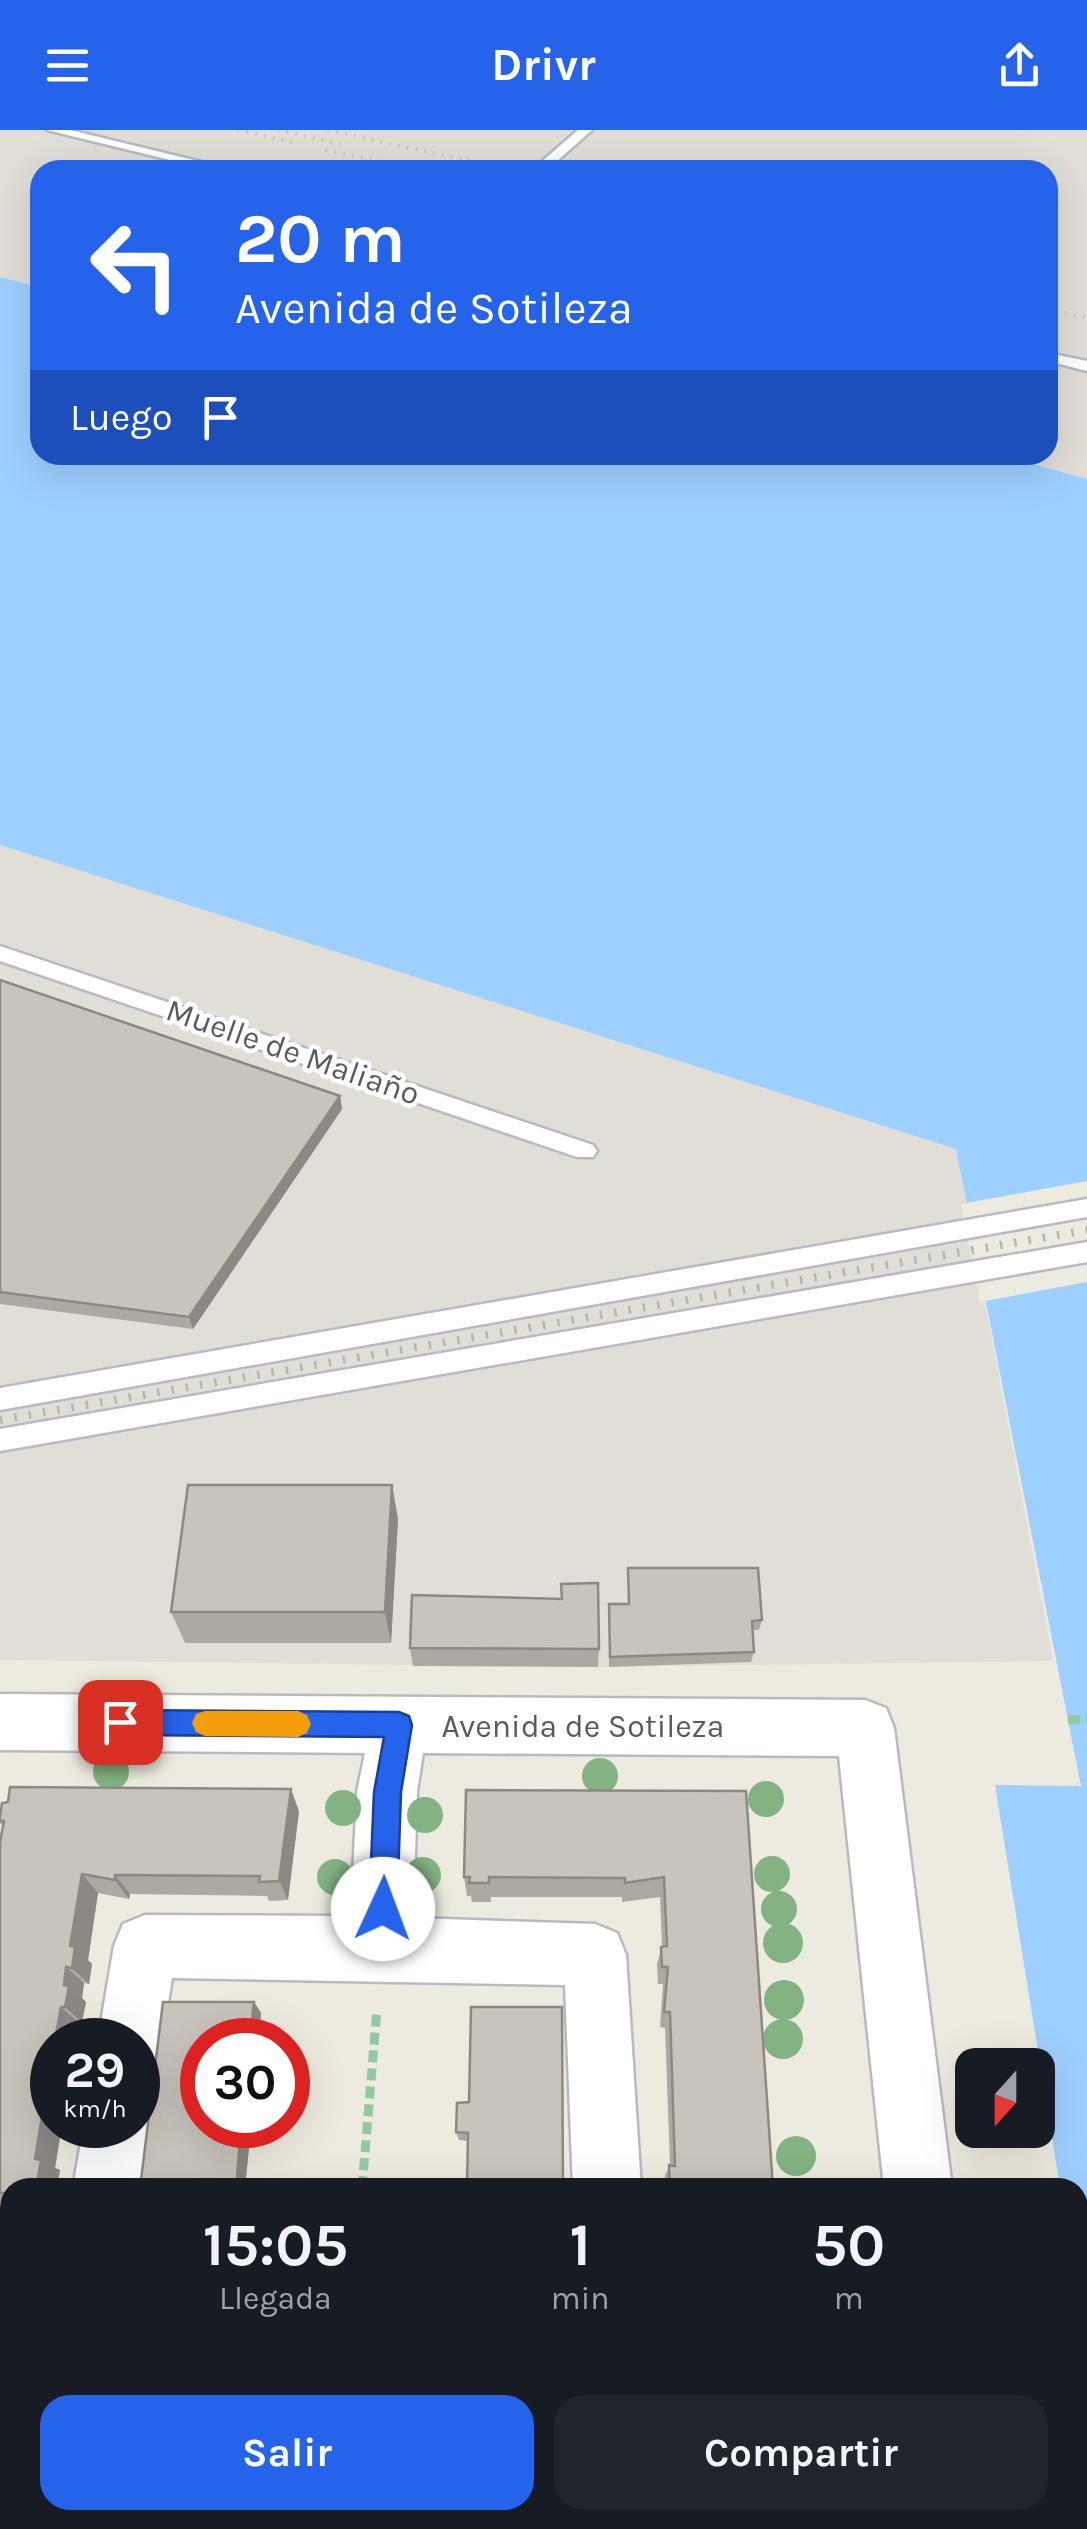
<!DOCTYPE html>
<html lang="es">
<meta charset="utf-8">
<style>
:root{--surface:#171b24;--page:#20242c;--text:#f1f3f6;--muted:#9ea1a6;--accent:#2563eb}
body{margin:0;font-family:Karla,sans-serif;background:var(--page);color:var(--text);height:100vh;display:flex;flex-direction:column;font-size:38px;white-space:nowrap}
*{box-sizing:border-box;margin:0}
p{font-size:32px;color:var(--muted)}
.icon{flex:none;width:55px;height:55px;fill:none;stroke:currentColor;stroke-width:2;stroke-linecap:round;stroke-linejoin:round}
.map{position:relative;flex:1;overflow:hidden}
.panel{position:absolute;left:0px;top:2048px;width:1088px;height:352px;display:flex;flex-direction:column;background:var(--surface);border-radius:30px 30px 0 0;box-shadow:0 10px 40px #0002}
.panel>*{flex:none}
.top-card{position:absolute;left:30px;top:30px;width:1028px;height:305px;border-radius:30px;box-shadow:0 10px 40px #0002;background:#2563eb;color:#fff;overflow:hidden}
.needle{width:65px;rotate:201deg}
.controls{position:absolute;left:955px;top:1918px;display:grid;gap:20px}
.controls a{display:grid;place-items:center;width:100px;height:100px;border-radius:20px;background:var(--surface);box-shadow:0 10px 40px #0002;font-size:50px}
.speed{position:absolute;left:30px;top:1888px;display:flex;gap:20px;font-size:50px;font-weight:700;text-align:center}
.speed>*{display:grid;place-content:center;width:130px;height:130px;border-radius:50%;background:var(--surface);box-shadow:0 10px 40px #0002;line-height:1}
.speed small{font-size:25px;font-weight:400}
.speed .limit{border:15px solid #d22;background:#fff;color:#111}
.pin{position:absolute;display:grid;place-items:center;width:85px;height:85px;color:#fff;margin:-42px;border-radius:20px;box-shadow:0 5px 15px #0006}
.me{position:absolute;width:110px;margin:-55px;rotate:2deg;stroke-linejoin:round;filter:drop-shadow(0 0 8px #0008)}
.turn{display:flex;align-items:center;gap:35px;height:210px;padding:0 40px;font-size:45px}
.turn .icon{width:130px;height:130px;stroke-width:2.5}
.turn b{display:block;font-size:70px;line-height:85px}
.then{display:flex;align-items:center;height:95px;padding:0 40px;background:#0003;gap:20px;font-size:38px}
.eta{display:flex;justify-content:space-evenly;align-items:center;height:170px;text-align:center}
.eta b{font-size:60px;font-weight:700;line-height:70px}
.cta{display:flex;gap:20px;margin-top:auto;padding:20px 40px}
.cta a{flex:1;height:115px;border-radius:30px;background:var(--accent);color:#fff;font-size:40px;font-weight:700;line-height:115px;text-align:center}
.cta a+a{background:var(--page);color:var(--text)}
header{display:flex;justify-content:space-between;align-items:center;height:130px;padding:0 40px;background:var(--accent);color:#fff;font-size:45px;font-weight:700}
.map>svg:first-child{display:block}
.industrial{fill:#e0ded7}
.water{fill:#9dcfff}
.pier{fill:#edebdf}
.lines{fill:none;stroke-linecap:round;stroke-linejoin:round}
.lane-casing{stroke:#b7bac0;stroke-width:5}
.street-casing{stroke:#b7bac0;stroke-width:5}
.path{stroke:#92c9a4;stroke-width:9;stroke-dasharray:12 6;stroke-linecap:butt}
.lane{fill:#fff;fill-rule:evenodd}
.street{fill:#fff;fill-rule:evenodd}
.rail-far1{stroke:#b4b5b5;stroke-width:4;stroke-dasharray:1 8;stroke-linecap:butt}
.rail{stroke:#b4b5b5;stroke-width:8;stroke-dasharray:2.5 12;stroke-linecap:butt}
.tree{fill:#83b382}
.wall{fill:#aca9a2}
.shaded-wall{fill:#8c8984}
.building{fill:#c8c4bc;stroke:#8c8984;stroke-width:2.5}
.route{fill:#2563eb;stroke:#184099;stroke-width:2.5}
.slow{fill:#f59e0b}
.labels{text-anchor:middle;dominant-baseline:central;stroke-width:9;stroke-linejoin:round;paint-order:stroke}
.street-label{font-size:32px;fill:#585c62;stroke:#fff}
</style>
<header><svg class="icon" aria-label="menu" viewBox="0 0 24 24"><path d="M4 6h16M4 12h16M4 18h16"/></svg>Drivr<svg class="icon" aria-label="share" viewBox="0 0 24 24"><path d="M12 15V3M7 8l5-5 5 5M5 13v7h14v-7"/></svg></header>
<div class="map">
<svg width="1087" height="2399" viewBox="0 0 1087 2399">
<rect width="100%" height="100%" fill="#edebdf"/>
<g class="industrial">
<path d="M0,0H1087V349L1001,325H1048V40H40V157L0,147Z"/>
<path d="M0,715L956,1019L1053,1531L598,1537L0,1530Z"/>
</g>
<path class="water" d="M0,147L40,157V325H1001L1087,349V2227L1078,2168V2058L1060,2057L995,1655L1081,1656L956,1019L0,715Z"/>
<path class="pier" d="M1087,1051V1152L980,1172L961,1074Z"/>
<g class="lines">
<g class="lane-casing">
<g id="lane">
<path d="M47,0H70L235,40H211Z"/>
<path d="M578,0H592L547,40H532Z"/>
<path d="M1048,223L1087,231V241L1048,231Z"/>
<path d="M0,816L593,1015L597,1021L593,1027H577L0,831Z"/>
<path d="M1087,1069V1087L0,1280V1258Z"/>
<path d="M1087,1112V1132L0,1321V1299Z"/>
</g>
</g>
<g class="street-casing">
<g id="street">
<path d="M0,1564L865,1570L886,1578L894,1598L952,2058H884L839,1626L423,1623L417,1662L413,1788L595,1794L617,1803L626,1825L641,2058H573L565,1855L172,1848L162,1910L153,1933L138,1939V1910H98L114,1816L123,1794L145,1785L351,1786L357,1662L365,1623L0,1620Z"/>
<path d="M138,1970L150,1995L141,2058H73L84,1995H138Z"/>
<rect x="0" y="2080" width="10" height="68"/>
<path d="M27,2390H101L100,2399H26Z"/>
<rect x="582" y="2390" width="74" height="9"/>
<path d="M921,2390H995L997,2399H923Z"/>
</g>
</g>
<g class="path">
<path d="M1068,1590L1087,1589"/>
<path d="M362,2058L377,1879"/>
<path d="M334,2399L335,2390"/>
</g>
<use href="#lane" class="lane"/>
<use href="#street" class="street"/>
<g class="rail-far1">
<path d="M238,0L292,12"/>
<path d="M278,0L341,14"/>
<path d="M328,0L511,40"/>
<path d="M326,20L419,40"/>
<path d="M1048,179L1087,188"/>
</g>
<path class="rail" d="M0,1290L1087,1100"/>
</g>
<g class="tree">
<circle cx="111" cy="1642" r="18"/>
<circle cx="600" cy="1646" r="18"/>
<circle cx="766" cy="1669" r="18"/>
<circle cx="343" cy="1678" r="18"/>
<circle cx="425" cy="1685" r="18"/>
<circle cx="772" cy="1744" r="18"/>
<circle cx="423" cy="1745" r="18"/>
<circle cx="335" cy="1747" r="18"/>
<circle cx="779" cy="1779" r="18"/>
<circle cx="783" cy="1813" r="20"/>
<circle cx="784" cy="1870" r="20"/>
<circle cx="783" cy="1909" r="20"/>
<circle cx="796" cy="2026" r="20"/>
</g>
<g class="wall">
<path d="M0,850L340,966L342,979L193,1199L0,1174Z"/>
<path d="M392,1355L398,1389L391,1513H185L171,1482Z"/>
<path d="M628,1438L762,1490L759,1500H752L754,1522L751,1532L609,1537V1474H628Z"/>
<path d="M561,1454L599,1519L598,1537L413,1536L410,1518L561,1469Z"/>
<path d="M746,1661L773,2058H665V2045L670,2035L665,1898L660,1897L663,1854H658L657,1834L662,1816L660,1767L622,1772V1767H491V1772H472L471,1766H467L464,1747Z"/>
<path d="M299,1681L288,1770L269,1771L267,1766L130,1764L129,1769L98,1763L88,1830L92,1834L89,1854L84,1853L82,1868L86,1872L82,1892H78L52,1995H62L55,2038L60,2040L57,2058H10V2072H0V1712L3,1696L0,1693V1686Z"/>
<path d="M163,1872H254L261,1883L260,1899H262L269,1910H202V1995H262L261,2007H250L245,2058H140Z"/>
<path d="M469,1972L467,2056L468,2011L459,2010L456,2002Z"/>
<path d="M671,2390H790L791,2399H675L671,2396Z"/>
</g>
<g class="shaded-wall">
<path d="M340,966L342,979L193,1199L189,1187Z"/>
<path d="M392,1355L398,1389L391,1513L385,1482Z"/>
<path d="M291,1659L299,1681L288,1770L279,1751Z"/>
<path d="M82,1744L98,1763L88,1830L92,1834L89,1854L72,1838L70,1816Z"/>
<path d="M115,1745L130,1764L129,1769L115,1750Z"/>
<path d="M66,1837L84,1853L82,1868L86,1872L82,1892L65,1877L64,1855Z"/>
<path d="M254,1872L261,1883L259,1910L251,1899Z"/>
<path d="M61,1877L78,1892L75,1910H55Z"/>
<path d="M262,1899L269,1910H261Z"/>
<path d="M52,1925V1995H62L55,2038L60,2040L57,2058H44L37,2054L35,2029Z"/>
<path d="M254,1995H262L261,2007L253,1999Z"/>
<path d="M241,1998L250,2007L245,2058H236Z"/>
<path d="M10,2179V2319L2,2372L0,2373V2240Z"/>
<path d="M8,2373L4,2399H0V2374Z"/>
</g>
<g class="building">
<path d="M0,850L340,966L189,1187L0,1162Z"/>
<path d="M188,1355H392L385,1482H171Z"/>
<path d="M628,1438H758L762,1490L752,1491L754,1522L610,1527L609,1474H629Z"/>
<path d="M598,1453L599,1519L410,1518L412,1465L562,1469L561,1454Z"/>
<path d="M10,1657L291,1659L279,1751L259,1752L260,1746L115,1745V1750L82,1744L70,1816L75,1817L72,1838L66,1837L64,1855L69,1856L65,1877H61L55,1910H52V1925L35,2029L41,2030L37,2054L31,2055L30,2058H10V2063H0V1712L4,1691H0V1686L2,1673L8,1672Z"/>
<path d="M466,1660L746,1661L773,2058H670L669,2035L675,2036L670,1882H664L668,1837H662L661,1817L667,1816L664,1747L625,1753V1748L489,1747V1753H469L470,1747H464Z"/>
<path d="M163,1872H254L251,1899H262L261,1910H202V1995H254L253,1999L241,1998L236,2058H140Z"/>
<path d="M471,1877H562L563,2058H456V2056H467L468,2003L456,2002L457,1973L469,1972Z"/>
<path d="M0,2143H10V2179L0,2240Z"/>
<path d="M676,2390H790L791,2399H676Z"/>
</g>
<path class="route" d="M120,1580L399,1582L409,1586L412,1595L401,1662L397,1779L393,1789L383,1793L373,1789L369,1779L374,1662L384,1607L120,1605L110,1602L107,1592L110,1583Z"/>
<path class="slow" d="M205,1581H298L307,1585L311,1594L307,1603L298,1607L205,1606L196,1602L192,1593L196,1584Z"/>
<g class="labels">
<g class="street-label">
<text transform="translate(293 922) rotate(19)">Muelle de Maliaño</text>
<text x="583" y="1596">Avenida de Sotileza</text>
</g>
</g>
</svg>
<div class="controls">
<a><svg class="needle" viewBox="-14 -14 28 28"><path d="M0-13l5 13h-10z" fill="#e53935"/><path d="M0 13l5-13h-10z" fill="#9ea1a6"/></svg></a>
</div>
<div class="speed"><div>29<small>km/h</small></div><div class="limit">30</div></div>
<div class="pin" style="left:120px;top:1592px;background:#d93025"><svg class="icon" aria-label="arrive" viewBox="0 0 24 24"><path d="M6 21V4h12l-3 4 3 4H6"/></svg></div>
<svg class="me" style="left:383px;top:1779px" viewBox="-20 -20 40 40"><circle r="19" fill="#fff"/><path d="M0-13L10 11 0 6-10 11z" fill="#2563eb"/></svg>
<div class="top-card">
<div class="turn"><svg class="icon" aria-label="left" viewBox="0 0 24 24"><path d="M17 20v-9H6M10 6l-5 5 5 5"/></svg><div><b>20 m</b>Avenida de Sotileza</div></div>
<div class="then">Luego<svg class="icon" aria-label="arrive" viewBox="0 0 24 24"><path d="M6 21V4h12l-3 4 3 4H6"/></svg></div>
</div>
<section class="panel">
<div class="eta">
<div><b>15:05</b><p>Llegada</p></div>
<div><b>1</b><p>min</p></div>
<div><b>50</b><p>m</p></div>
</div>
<div class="cta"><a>Salir</a><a>Compartir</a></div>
</section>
</div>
